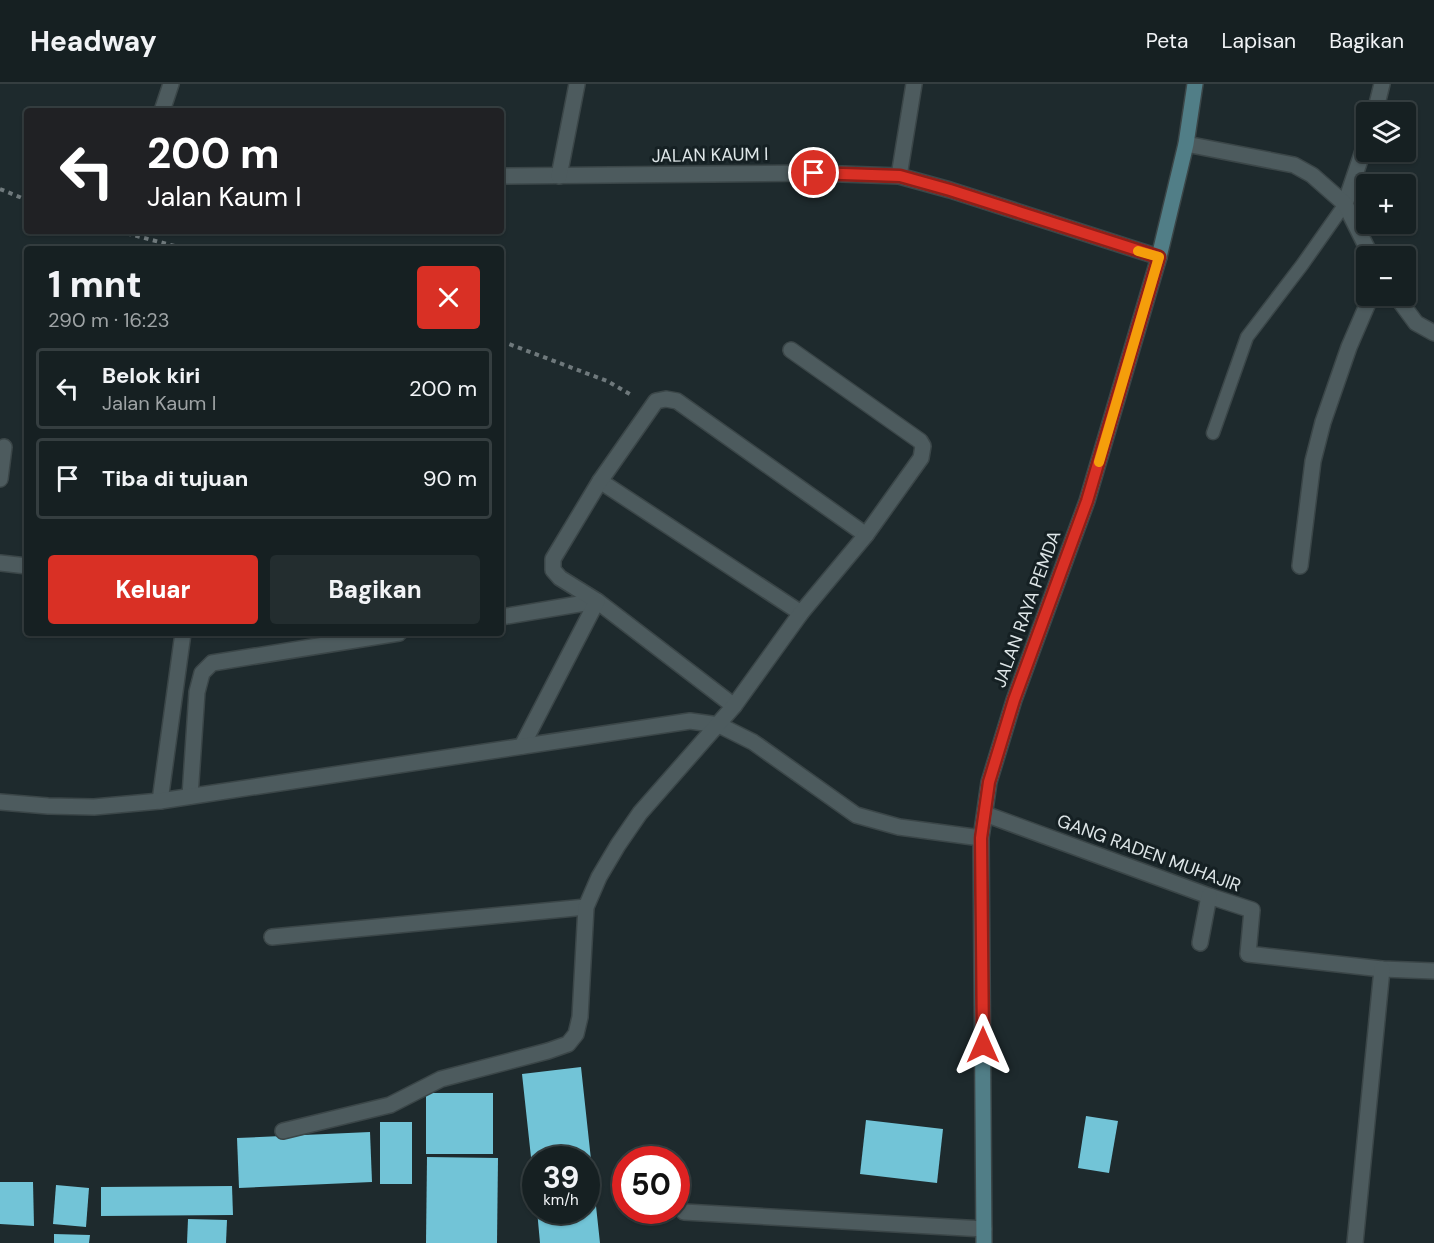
<!DOCTYPE html>
<html lang="id">
<meta charset="utf-8">
<style>
:root{--surface:#162022;--page:#232d2f;--text:#f1f3f6;--muted:#9ea3a5;--line:#353e40;--accent:#d93025}
body{margin:0;font-family:"DM Sans",sans-serif;background:var(--page);color:var(--text);height:100vh;display:flex;flex-direction:column;font-size:22px;white-space:nowrap}
*{box-sizing:border-box;margin:0}
p{font-size:20px;color:var(--muted)}
.icon{flex:none;width:33px;height:33px;fill:none;stroke:currentColor;stroke-width:2;stroke-linecap:round;stroke-linejoin:round}
.map{position:relative;flex:1;overflow:hidden}
.panel{position:absolute;left:24px;top:162px;width:480px;height:390px;display:flex;flex-direction:column;background:var(--surface);border-radius:6px;box-shadow:0 2px 4px #0004,0 0 0 2px var(--line)}
.panel>*{flex:none}
.top-card{position:absolute;left:24px;top:24px;width:480px;height:126px;border-radius:6px;box-shadow:0 2px 4px #0004,0 0 0 2px var(--line);background:#202124;color:#fff;overflow:hidden}
.controls{position:absolute;left:1356px;top:18px;display:grid;gap:12px}
.controls a{display:grid;place-items:center;width:60px;height:60px;border-radius:6px;background:var(--surface);box-shadow:0 2px 4px #0004,0 0 0 2px var(--line);font-size:30px}
.speed{position:absolute;left:522px;top:1062px;display:flex;gap:12px;font-size:30px;font-weight:700;text-align:center}
.speed>*{display:grid;place-content:center;width:78px;height:78px;border-radius:50%;background:var(--surface);box-shadow:0 2px 4px #0004,0 0 0 2px var(--line);line-height:1}
.speed small{font-size:15px;font-weight:400}
.speed .limit{border:9px solid #d22;background:#fff;color:#111}
.pin{position:absolute;display:grid;place-items:center;width:51px;height:51px;color:#fff;margin:-26px;border:3px solid #fff;border-radius:50%;box-shadow:0 2px 6px #0007}
.me{position:absolute;width:66px;margin:-33px;rotate:0deg;stroke-linejoin:round;filter:drop-shadow(0 0 4px #0008)}
.turn{display:flex;align-items:center;gap:21px;height:126px;padding:0 24px;font-size:27px}
.turn .icon{width:78px;height:78px;stroke-width:2.5}
.turn b{display:block;font-size:42px;line-height:51px}
.round{display:grid;place-items:center;flex:none;width:63px;height:63px;border-radius:6px;background:var(--page)}
.overview{display:flex;align-items:center;justify-content:space-between;height:102px;padding:0 24px}
h1{font-size:36px;font-weight:800;line-height:45px}
.button{display:flex;gap:12px;margin-top:auto;padding:12px 24px}
.button a{flex:1;height:69px;border-radius:6px;background:var(--accent);color:#fff;font-size:24px;font-weight:800;line-height:69px;text-align:center}
.button a+a{background:var(--page);color:var(--text)}
ul{padding:0;list-style:none}
li{display:flex;align-items:center;gap:18px;height:81px;margin:0 12px 9px;padding:0 12px;border:3px solid var(--line);border-radius:6px}
li div{flex:1}
li b{display:block;font-size:22px}
li em{font-style:normal}
header{display:flex;align-items:center;gap:36px;box-sizing:border-box;height:84px;padding:0 30px;background:var(--surface);border-bottom:2px solid var(--line)}
header strong{font-size:28px}
nav{display:flex;gap:33px;margin-inline-start:auto;font-size:21px}
.map>svg:first-child{display:block}
.building{fill:#72c4d7}
.lines{fill:none;stroke-linecap:round;stroke-linejoin:round}
.service-casing{stroke:#3b4648;stroke-width:15}
.minor-casing{stroke:#3b4648;stroke-width:18}
.tertiary-casing{stroke:#3b4648;stroke-width:18}
.secondary-casing{stroke:#3b4648;stroke-width:18}
.path{stroke:#6f797c;stroke-width:4;stroke-dasharray:4.5 4.5;stroke-linecap:butt}
.service{stroke:#4d5b5e;stroke-width:12}
.minor{stroke:#4d5b5e;stroke-width:15}
.tertiary{stroke:#4d5b5e;stroke-width:15}
.secondary{stroke:#517e87;stroke-width:15}
.route-casing{stroke:#8d1f18;stroke-width:15}
.route{stroke:#d93025;stroke-width:10}
.slow{stroke:#f59e0b;stroke-width:10}
.labels{text-anchor:middle;dominant-baseline:central;stroke-width:6;stroke-linejoin:round;paint-order:stroke}
.street-label{font-size:18px;fill:#dee6e8;stroke:#152023}
</style>
<header>
<strong>Headway</strong>
<nav><a>Peta</a><a>Lapisan</a><a>Bagikan</a></nav>
</header>
<div class="map">
<svg width="1434" height="1159" viewBox="0 0 1434 1159">
<rect width="100%" height="100%" fill="#1e2a2d"/>
<g class="building">
<path d="M581,983L600,1159H540L537,1126H586V1076H536V1101H534L522,990Z"/>
<rect x="426" y="1009" width="67" height="61"/>
<path d="M1086,1032L1118,1037L1109,1089L1078,1084Z"/>
<path d="M866,1036L943,1045L937,1099L860,1090Z"/>
<rect x="380" y="1038" width="32" height="62"/>
<path d="M370,1048L372,1098L239,1104L237,1054Z"/>
<path d="M427,1073L498,1074L497,1159H426Z"/>
<path d="M0,1098H33L34,1142L0,1140Z"/>
<path d="M56,1101L89,1104L86,1143L53,1140Z"/>
<path d="M232,1102L233,1131L101,1132V1103Z"/>
<path d="M188,1135L227,1136L226,1159H187Z"/>
<path d="M54,1150L90,1151L89,1159H54Z"/>
</g>
<g class="lines">
<g class="service-casing">
<path id="service" d="M1213,349L1247,253L1302,181L1345,120"/>
</g>
<g class="minor-casing">
<g id="minor">
<path d="M162,27L171,0"/>
<path d="M1375,28L1382,0"/>
<path d="M501,92L814,89L899,92L950,106L1159,173"/>
<path d="M559,92L577,0"/>
<path d="M899,92L914,0"/>
<path d="M1345,120L1366,58"/>
<path d="M0,395L4,363"/>
<path d="M600,397L801,529"/>
<path d="M0,479L27,482"/>
<path d="M1300,482L1313,377L1323,338L1349,263L1371,212"/>
<path d="M501,533L597,517L734,622"/>
<path d="M522,662L597,517L560,494L553,486V475L600,397L656,317L666,315L677,317L866,451"/>
<path d="M190,712L197,608L202,589L212,579L399,549"/>
<path d="M160,717L183,549"/>
<path d="M0,718L48,722L94,723L160,717L690,637L719,641L753,658L856,731L899,743L981,754"/>
<path d="M985,730L1209,812L1252,826L1248,870L1382,885L1434,887"/>
<path d="M272,853L586,823"/>
<path d="M1200,859L1209,812"/>
<path d="M283,1047L390,1021L441,995L548,967L568,960L576,950L580,933L586,823L599,793L618,761L640,729L734,622L801,529L866,451L921,374L923,362L920,357L791,266"/>
<path d="M684,1128L984,1145"/>
<path d="M1355,1159L1382,885"/>
</g>
</g>
<g class="tertiary-casing">
<g id="tertiary">
<path d="M1186,60L1294,81L1312,91L1345,120L1371,172"/>
<path d="M1396,212L1416,239L1434,249"/>
</g>
</g>
<g class="secondary-casing">
<path id="secondary" d="M984,1159L981,754L989,698L1014,616L1087,417L1159,173L1186,60L1195,0"/>
</g>
<g class="path">
<path d="M0,105L27,116"/>
<path d="M118,147L186,165"/>
<path d="M501,257L607,297L633,312"/>
</g>
<use href="#service" class="service"/>
<use href="#minor" class="minor"/>
<use href="#tertiary" class="tertiary"/>
<use href="#secondary" class="secondary"/>
</g>
<g class="lines">
<g class="route-casing">
<path id="route" d="M814,89L900,92L950,106L1159,173L1087,417L1014,616L989,698L981,754L983,961"/>
</g>
<use href="#route" class="route"/>
<path class="slow" d="M1099,378L1159,173L1138,167"/>
</g>
<g class="labels">
<g class="street-label">
<text transform="translate(710 71) rotate(-1)">JALAN KAUM I</text>
<text transform="translate(1027 525) rotate(-70)">JALAN RAYA PEMDA</text>
<text transform="translate(1149 769) rotate(20)">GANG RADEN MUHAJIR</text>
</g>
</g>
</svg>
<div class="controls">
<a><svg class="icon" aria-label="layers" viewBox="0 0 24 24"><path d="M12 4l9 5-9 5-9-5zM3 14l9 5 9-5"/></svg></a>
<a>+</a>
<a>−</a>
</div>
<div class="speed"><div>39<small>km/h</small></div><div class="limit">50</div></div>
<div class="pin" style="left:814px;top:89px;background:#d93025"><svg class="icon" aria-label="arrive" viewBox="0 0 24 24"><path d="M6 21V4h12l-3 4 3 4H6"/></svg></div>
<svg class="me" style="left:983px;top:961px" viewBox="-20 -20 40 40"><path d="M0-17L14 15 0 8-14 15z" fill="#d93025" stroke="#fff" stroke-width="4"/></svg>
<div class="top-card">
<div class="turn"><svg class="icon" aria-label="left" viewBox="0 0 24 24"><path d="M17 20v-9H6M10 6l-5 5 5 5"/></svg><div><b>200 m</b>Jalan Kaum I</div></div>
</div>
<section class="panel">
<div class="overview"><div><h1>1 mnt</h1><p>290 m · 16:23</p></div><a class="round" style="background:#d93025;color:#fff"><svg class="icon" aria-label="close" viewBox="0 0 24 24"><path d="M6 6l12 12M18 6L6 18"/></svg></a></div>
<ul>
<li><svg class="icon" aria-label="left" viewBox="0 0 24 24"><path d="M17 20v-9H6M10 6l-5 5 5 5"/></svg><div><b>Belok kiri</b><p>Jalan Kaum I</p></div><em>200 m</em></li>
<li><svg class="icon" aria-label="arrive" viewBox="0 0 24 24"><path d="M6 21V4h12l-3 4 3 4H6"/></svg><div><b>Tiba di tujuan</b></div><em>90 m</em></li>
</ul>
<div class="button"><a>Keluar</a><a>Bagikan</a></div>
</section>
</div>
